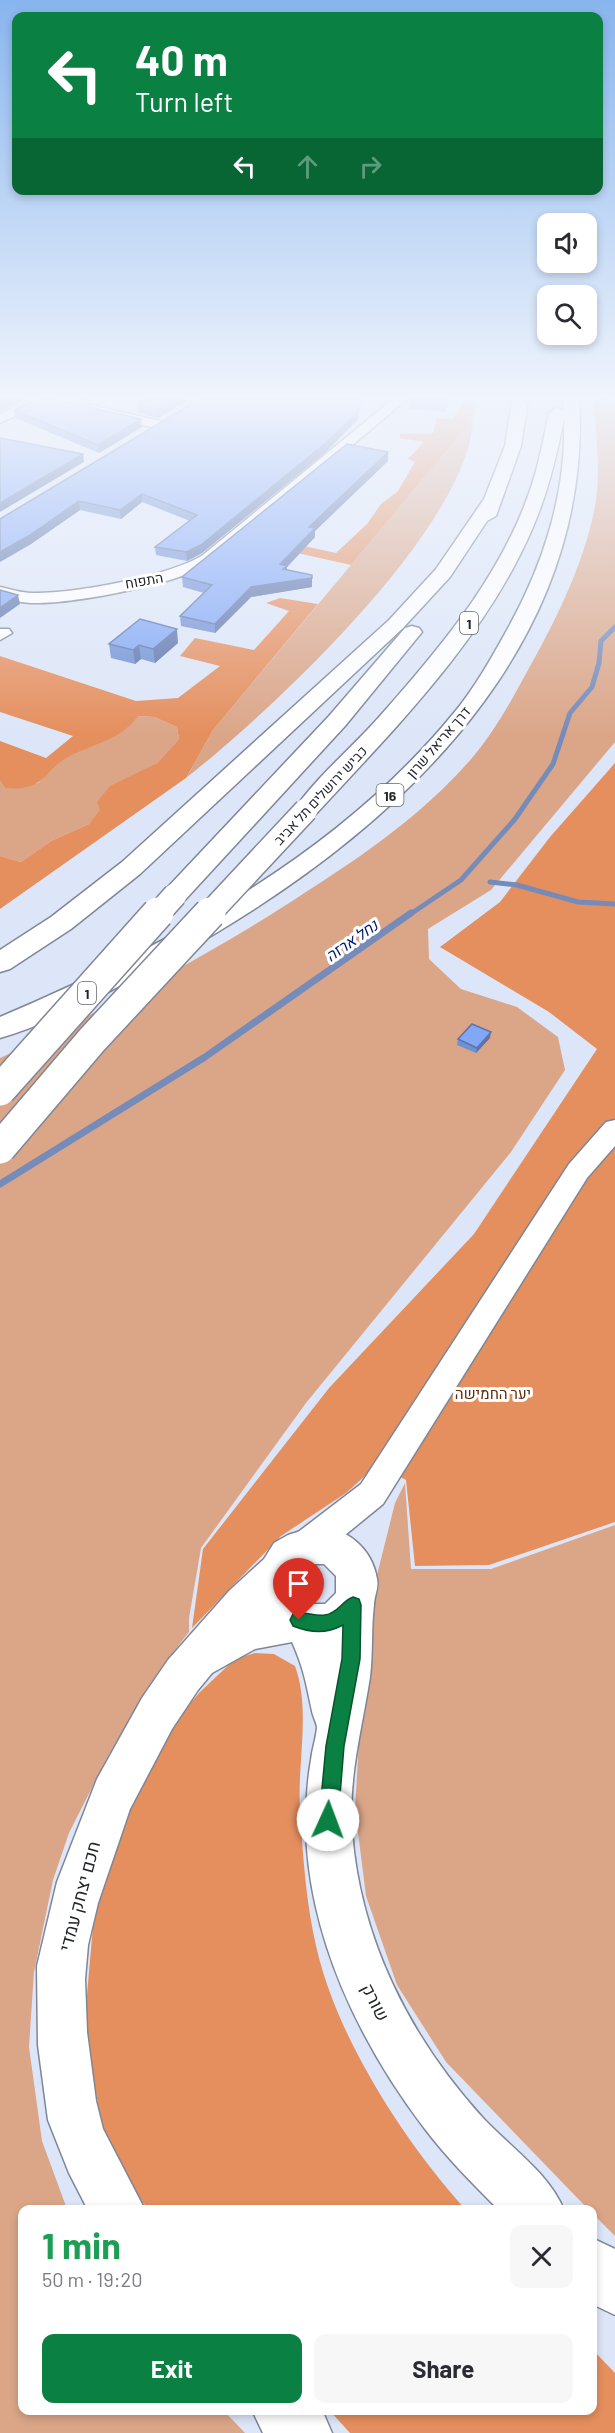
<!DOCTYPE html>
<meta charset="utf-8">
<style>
:root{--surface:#fff;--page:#f7f7f7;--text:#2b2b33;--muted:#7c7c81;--accent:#0b8043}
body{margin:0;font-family:Barlow,Heebo,sans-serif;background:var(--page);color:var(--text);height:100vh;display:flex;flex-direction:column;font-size:22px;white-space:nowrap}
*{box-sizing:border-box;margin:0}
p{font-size:20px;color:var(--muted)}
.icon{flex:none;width:33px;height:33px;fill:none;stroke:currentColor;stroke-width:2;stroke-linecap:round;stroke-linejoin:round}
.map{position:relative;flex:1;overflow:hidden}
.sheet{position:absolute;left:18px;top:2205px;width:579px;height:210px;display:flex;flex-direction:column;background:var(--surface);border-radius:12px;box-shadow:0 3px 9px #0003}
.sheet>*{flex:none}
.banner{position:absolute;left:12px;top:12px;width:591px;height:183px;border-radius:12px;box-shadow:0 3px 9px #0003;background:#0b8043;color:#fff;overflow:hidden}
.controls{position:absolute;left:537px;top:213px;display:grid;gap:12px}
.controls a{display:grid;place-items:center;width:60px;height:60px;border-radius:12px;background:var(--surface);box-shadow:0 3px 9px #0003;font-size:30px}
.pin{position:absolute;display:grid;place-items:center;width:51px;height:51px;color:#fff;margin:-62px -26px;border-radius:50% 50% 50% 0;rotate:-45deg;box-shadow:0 0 6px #0007}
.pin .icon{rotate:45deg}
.me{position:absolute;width:66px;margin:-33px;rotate:2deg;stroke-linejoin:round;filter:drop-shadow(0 0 4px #0008)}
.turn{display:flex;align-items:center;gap:21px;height:126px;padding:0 24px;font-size:27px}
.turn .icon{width:78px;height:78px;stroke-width:2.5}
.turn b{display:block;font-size:42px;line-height:51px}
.lanes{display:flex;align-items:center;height:57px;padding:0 24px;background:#0003;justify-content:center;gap:30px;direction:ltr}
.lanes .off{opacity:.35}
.round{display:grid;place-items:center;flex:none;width:63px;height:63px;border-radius:12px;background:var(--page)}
.headline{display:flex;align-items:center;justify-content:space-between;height:102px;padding:0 24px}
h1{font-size:36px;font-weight:700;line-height:45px;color:#1e9e55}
.primary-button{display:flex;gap:12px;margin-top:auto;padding:12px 24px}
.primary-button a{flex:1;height:69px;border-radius:12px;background:var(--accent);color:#fff;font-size:24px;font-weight:700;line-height:69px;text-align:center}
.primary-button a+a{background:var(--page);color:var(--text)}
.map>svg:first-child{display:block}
.green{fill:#dba688}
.forest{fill:#e58f5e}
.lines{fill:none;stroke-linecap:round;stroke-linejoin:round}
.stream-far1{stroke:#758bb9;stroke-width:5}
.stream{stroke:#758bb9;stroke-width:7}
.minor-casing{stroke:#7e8697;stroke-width:3}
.major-casing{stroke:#7e8697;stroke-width:3}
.highway-casing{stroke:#7e8697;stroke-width:3}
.minor{fill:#fff;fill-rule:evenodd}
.major{fill:#fff;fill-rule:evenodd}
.highway{fill:#fff;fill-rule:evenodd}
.highway-bridge-far1-casing{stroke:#7e8697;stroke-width:26;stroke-linecap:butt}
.highway-bridge-casing{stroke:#7e8697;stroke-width:34;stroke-linecap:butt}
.highway-bridge-far1{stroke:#fff;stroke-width:23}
.highway-bridge{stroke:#fff;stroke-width:31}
.wall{fill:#7090d4}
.shaded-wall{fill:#5b75ac}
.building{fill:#82a7f6;stroke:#5b75ac;stroke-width:1.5}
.route{fill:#0b8043;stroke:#07532c;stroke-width:1.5}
.labels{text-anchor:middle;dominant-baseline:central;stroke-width:6;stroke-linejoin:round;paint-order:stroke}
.far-street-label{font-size:14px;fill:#22262c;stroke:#fff}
.shield{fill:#fff;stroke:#64676b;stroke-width:1.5}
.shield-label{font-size:14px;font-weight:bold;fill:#22262c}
.park-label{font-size:15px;fill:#622c05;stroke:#fff}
.water-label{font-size:16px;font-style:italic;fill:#041d76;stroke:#fff}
.near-street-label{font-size:18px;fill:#22262c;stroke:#fff}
</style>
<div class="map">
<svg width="615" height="2433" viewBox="0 0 615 2433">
<rect width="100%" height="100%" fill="#dde6f8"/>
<g class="green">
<path d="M593,394H615V742L491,890L428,929L429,959L461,989L517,1007L558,1037L565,1070L511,1152L306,1403L201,1548L189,1618V1632L163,1665L108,1756L69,1833L53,1880L34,1972L29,2047L42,2141L67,2209L22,2210V2410L224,2411L245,2433H0V1058C108,1008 213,954 312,888C370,851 427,810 472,758C500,725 519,686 540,648C564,603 588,551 596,500C601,465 595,429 593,394Z"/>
<path d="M473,419C469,527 270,712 186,778L213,730Z"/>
<path d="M138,716L154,717L177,727L179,739L157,763L136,774L89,824L51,841L21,862L0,856V781L5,788L38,783L61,761Z"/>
<path d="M405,1483L411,1569H491L615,1525V2236L593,2214L592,2210L588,2209L446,2062L397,1985L366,1896L355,1809L360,1724L377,1575L395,1503Z"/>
</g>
<g class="forest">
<path d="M470,394H478L473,419L351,565L239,540L248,534L336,553L367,524L381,504L398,491L415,462L408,459L424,442L400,438V434L433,433L437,418L452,419Z"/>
<path d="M280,598L318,604L213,730L186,778L0,909V856L21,862L51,841L89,824L100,810L97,802L110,786L157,763L179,739L177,727L154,717L138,716C119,743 87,744 62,761C53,767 46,778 37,783C27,789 16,789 5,788L0,781V741L46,758L73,736L0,712V656L136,701L178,698L220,666L180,656L195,638L254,650L289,611L266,603Z"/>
<path d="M615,763V1522L489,1565L415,1566L406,1480L377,1465L346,1493L281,1536L192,1628L203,1549L329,1388L474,1234L597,1049L549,1012L440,947L500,902L550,837Z"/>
<path d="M255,1653L274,1654L295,1666C311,1710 297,1763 300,1810C303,1857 306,1905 317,1950C338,2039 404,2141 465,2209H148L135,2193L102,2125L90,2062L86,2006L94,1915L122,1816L175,1721L200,1692L235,1659Z"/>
<path d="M593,2350L615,2373V2433H350L330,2411L592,2410Z"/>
</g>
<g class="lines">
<g class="stream-far1">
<path d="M490,882L517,885L578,902L615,904"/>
<path d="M409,915L461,880L515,819L553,764L570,713L592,687L599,663L601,641L615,627"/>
</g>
<path class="stream" d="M0,1184L205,1057L411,913"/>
<g class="minor-casing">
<g id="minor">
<path d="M18,394H42L160,421L167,425L160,429L44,402L0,423V414L30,399Z"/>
<path d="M129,394H150V395L144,399Z"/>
<path d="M399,394H413L215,561C180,584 74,604 32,603C21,603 10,599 0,597V587C10,589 22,593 32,593C73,594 170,576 203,555Z"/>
<path d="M0,629H9L12,633L0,640Z"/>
<path d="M615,1120V1146L587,1178L383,1504L317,1558L305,1562L293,1558L289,1547L293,1536L361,1484L569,1164L606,1122Z"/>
</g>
</g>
<g class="major-casing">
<g id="major">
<path d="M317,1526C347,1528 372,1548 377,1579C379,1588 374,1596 374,1605C371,1629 373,1653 370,1677C362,1729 348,1778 352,1831C360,1939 410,2038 483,2118C510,2147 549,2173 564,2210H499C473,2184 447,2158 425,2129C360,2044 308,1936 306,1828C306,1805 307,1782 311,1760C312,1749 316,1739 317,1728C317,1723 313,1717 312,1711C306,1683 304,1669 292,1642L255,1649L212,1673L198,1690L172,1729L130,1809L98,1903L88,1945L85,1979L87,2032L96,2101L103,2129L145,2210H88L69,2173L48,2120L38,2045L37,1966L57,1882L97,1779L142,1698L168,1660L229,1591L264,1559L274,1543L288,1535ZM310,1564H324L336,1576V1593L325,1604H309L298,1593V1576Z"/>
<path d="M592,2238L615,2249V2315L592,2304Z"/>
<path d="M252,2410H322L332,2433H263Z"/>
</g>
</g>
<g class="highway-casing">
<g id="highway">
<path d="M513,394H529L521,446L496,516L487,521L450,577L403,628L140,874L71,929L10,969L0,972V950L51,917L122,862L389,620L436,569L484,499L505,446Z"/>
<path d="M563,394H579C596,660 378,846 165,962C114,989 55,1022 0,1038V1017C166,946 336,857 453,714C474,689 491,659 507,630C543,566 567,492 564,418C557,455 548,492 533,527C486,638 395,728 315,815L306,817L297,815L294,810C317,776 353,747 380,716C444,644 510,565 536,471C541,452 545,432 549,413L557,408L564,411Z"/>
<path d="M412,626L419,628L422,632L345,726L184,901L175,903L166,901L162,895L166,889L329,716L405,628Z"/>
</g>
</g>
<use href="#minor" class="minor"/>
<use href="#major" class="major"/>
<use href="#highway" class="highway"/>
<g class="highway-bridge-far1-casing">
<g id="highway-bridge-far1">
<path d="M157,915L175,895"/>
<path d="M208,915L306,810"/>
</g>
</g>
<g class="highway-bridge-casing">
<g id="highway-bridge">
<path d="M0,1090L158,913"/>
<path d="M0,1148L92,1040L210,913"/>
</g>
</g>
<use href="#highway-bridge-far1" class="highway-bridge-far1"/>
<use href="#highway-bridge" class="highway-bridge"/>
</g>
<g class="wall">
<path d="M53,394H94L83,401Z"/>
<path d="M197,394L158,418L137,413V405Z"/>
<path d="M208,394H361L358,419L328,450L202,553L187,561L156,555L155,547L190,521L142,502L121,519L80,510L31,544L0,562Z"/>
<path d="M451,394L445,412L409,409V401Z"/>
<path d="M14,410L141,419L142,427L99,453L15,418Z"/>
<path d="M388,461L315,531V537L287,567V570L312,575V587L251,597L215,633L181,626L180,616L204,593L183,587L182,577Z"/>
<path d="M178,643L155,663L141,659L135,664L111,658L109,644Z"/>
<path d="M490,1038L476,1053L457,1045L458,1039Z"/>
</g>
<g class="shaded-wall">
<path d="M17,394H24L25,399L0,411V403Z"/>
<path d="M82,394H94L83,401Z"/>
<path d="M184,394H197L158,418L157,410Z"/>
<path d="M361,394L358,419L328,450L202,553L187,561L186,552Z"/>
<path d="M449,394H451L445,412L446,404Z"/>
<path d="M141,419L142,427L99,453L98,445Z"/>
<path d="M388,452V461L315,531V537L287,567V575L280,564L309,527Z"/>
<path d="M83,454L84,462L0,512V503Z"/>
<path d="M142,494V502L121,519L120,510Z"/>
<path d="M79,501L80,510L31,544L0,562V552Z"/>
<path d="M312,578V587L251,597L215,633V624L251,587Z"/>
<path d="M18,595L20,604L0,618V608Z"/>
<path d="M177,629L178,643L155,663L153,649Z"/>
<path d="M139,645L141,659L135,664L133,650Z"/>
<path d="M491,1032L490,1038L476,1053L477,1048Z"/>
</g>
<g class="building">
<path d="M0,394H18L0,403Z"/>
<path d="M155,394H184L157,410L137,405Z"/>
<path d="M208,394H361L359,411L328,441L201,545L186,552L155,547L197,515L142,494L120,510L79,501L30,535L0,552V519Z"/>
<path d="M419,394H449L446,404L409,401Z"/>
<path d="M43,396L141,419L98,445L14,410Z"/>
<path d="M0,438L83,454L0,503Z"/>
<path d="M347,444L388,452L309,527L315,528L280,564L287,566L283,569L312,575V578L251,587L215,624L180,616L212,585L182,577Z"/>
<path d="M0,590L18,595L0,608Z"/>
<path d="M140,619L177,629L153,649L139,645L133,650L109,644Z"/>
<path d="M472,1024L491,1032L477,1048L458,1039Z"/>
</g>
<linearGradient id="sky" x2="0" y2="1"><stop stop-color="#88b5ee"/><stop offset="0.54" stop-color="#f0f4fc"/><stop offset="1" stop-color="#f0f4fc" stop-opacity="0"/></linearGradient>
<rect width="615" height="735" fill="url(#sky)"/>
<path class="route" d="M353,1597L359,1599L361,1605L360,1659L344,1746L338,1820L335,1827L328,1830L322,1827L319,1820L326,1746L342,1659L343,1625C326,1634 311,1633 293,1626L290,1620L293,1614C303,1610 314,1617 325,1615C338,1613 342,1601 353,1597Z"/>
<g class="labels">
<g class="far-street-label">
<text transform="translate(144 580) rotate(-10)">התפוח</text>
<text transform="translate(438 742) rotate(-49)">דרך אריאל שרון</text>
<text transform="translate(320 795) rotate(-47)">כביש ירושלים תל אביב</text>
</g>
<g class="shield">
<rect x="460" y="612" width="18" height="22" rx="4.5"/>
<rect x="376.5" y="784" width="27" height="22" rx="4.5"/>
<rect x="78" y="982" width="18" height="22" rx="4.5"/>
</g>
<g class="shield-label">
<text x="469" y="623">1</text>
<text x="390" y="795">16</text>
<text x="87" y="993">1</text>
</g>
<g class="park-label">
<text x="493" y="1393">יער החמישה</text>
</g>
<g class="water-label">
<text transform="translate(351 940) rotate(-35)">נחל ארזה</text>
</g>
<g class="near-street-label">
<text transform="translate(79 1896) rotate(-75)">חכם יצחק עמדי</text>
<text transform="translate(376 2002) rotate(63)">שורק</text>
</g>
</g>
</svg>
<div class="controls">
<a><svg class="icon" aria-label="sound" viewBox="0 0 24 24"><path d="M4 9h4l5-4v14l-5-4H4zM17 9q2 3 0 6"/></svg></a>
<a><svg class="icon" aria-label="search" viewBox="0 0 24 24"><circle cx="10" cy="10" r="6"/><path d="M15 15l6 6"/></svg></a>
</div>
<div class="pin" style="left:299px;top:1620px;background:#d93025"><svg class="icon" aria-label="arrive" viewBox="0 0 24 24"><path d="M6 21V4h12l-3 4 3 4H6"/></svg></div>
<svg class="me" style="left:328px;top:1820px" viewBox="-20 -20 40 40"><circle r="19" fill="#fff"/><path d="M0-13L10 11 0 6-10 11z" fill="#0b8043"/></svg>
<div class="banner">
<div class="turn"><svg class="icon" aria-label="left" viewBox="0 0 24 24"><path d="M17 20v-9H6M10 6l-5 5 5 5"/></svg><div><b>40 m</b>Turn left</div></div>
<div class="lanes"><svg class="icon" aria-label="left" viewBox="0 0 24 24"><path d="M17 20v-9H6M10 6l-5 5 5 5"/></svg><svg class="icon off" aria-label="ahead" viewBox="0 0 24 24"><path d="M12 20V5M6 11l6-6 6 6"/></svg><svg class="icon off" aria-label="right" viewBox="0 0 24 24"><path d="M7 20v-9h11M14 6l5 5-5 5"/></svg></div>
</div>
<section class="sheet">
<div class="headline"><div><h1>1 min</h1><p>50 m · 19:20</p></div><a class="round"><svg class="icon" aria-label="close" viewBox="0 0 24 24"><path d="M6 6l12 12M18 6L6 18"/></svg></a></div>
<div class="primary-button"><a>Exit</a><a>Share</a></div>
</section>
</div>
